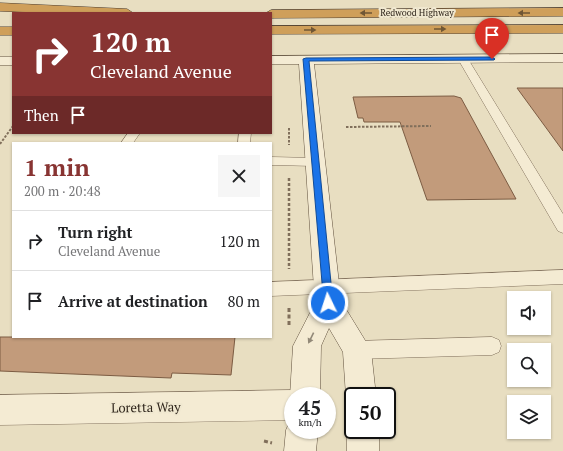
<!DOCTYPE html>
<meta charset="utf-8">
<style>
:root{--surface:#fff;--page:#f6f6f6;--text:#202124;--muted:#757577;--line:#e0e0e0;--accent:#883432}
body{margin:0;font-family:"PT Serif",serif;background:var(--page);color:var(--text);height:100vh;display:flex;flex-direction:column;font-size:15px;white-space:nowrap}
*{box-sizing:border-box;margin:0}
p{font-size:13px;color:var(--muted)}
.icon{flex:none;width:22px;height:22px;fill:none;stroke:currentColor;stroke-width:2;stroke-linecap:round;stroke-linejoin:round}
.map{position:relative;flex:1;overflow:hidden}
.sheet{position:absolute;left:12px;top:142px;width:260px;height:196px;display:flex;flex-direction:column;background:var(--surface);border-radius:0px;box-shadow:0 1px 3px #0004}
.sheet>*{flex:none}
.hud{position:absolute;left:12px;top:12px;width:260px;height:122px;border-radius:0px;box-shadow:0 1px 3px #0004;background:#883432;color:#fff;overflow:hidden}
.tools{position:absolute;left:507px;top:291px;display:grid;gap:8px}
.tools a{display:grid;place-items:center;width:44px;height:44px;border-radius:0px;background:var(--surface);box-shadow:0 1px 3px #0004;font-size:20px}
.speed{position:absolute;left:284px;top:387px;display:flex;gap:8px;font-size:20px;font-weight:700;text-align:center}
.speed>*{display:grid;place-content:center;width:52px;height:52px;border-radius:50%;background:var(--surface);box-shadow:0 1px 3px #0004;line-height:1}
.speed small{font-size:10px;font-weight:400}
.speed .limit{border:2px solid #111;border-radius:6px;background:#fff;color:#111}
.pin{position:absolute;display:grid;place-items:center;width:34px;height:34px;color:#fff;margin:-41px -17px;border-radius:50% 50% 50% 0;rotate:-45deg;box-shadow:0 0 4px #0007}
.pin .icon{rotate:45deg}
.me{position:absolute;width:44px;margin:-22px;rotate:356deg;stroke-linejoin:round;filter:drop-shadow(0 0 3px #0008)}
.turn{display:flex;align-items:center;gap:14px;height:84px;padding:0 12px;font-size:18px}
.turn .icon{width:52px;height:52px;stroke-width:2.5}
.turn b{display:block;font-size:28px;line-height:34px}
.then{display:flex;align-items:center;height:38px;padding:0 12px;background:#0003;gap:8px;font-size:15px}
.round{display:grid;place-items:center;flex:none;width:42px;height:42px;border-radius:0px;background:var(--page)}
.head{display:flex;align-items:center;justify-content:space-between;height:68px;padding:0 12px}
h1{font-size:24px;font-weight:800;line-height:30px;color:var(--accent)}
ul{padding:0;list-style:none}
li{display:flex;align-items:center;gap:12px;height:60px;padding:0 12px;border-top:1px solid var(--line)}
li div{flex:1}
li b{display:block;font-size:15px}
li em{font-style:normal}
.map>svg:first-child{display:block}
.building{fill:#c29b7b;stroke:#7c5c43}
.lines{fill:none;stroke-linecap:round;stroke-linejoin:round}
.lane-casing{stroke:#806f5b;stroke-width:1}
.street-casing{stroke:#806f5b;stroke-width:1}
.secondary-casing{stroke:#61513e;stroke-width:1}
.highway-casing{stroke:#4e3e2f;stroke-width:1}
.path-far2{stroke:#806f5b;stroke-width:2;stroke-dasharray:2.5 1.5;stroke-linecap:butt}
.path-far1{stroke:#806f5b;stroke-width:2.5;stroke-dasharray:3 2;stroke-linecap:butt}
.path{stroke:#806f5b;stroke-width:3;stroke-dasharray:4 2.5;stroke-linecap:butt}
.lane{fill:#f4ebd3;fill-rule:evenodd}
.street{fill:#f4ebd3;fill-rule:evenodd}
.secondary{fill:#f4ebd3;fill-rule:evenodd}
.highway{fill:#cf9f5a;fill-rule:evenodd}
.oneway{fill:#705735}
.oneway2{fill:#928978}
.route{fill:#1a73e8;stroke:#114b97}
.labels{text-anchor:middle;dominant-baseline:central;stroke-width:4;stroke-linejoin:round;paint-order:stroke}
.far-street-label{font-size:9px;fill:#31271d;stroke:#f0e8d0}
.near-street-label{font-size:13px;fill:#31271d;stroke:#f0e8d0}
</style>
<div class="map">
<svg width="563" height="451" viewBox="0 0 563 451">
<rect width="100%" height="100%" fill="#e8dec1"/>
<g class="building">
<path d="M517,88H563V151Z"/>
<path d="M454,96L461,98L516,199L427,200L400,122H364L363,118H358L353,97Z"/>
<path d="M0,337H235L231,375L172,373L171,378L0,371Z"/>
</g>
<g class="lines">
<g class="lane-casing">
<g id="lane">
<path d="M463,56L468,59L563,214V233L558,231L458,59Z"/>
<path d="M128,133H140L133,143H121Z"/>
<path d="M239,133H251L250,143H238Z"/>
<path d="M271,157L315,158L320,159L321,162L320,165L315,166L271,165Z"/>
<path d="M563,270V284L271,296V282Z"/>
<path d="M492,337L499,340L501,346L499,352L492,355L357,359L350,356L348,350L350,344L357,341Z"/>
</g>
</g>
<g class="street-casing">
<path id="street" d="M293,390L304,396H293V420L0,425V395Z"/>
</g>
<g class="secondary-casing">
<g id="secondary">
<path d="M563,54V62L314,64L341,301L371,350L376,396H353V408L350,407L346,396L343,352L329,328L321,346L320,396H293V403L290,396L293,346L315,303L299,64H271V56Z"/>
<rect x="0" y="57" width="13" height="8"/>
<path d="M293,418V430H318L316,451H284L286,430L291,419Z"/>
<path d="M353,418V430H379V451H347V430Z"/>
</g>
</g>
<g class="highway-casing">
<g id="highway">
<path d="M0,3L127,9L133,13H51L0,11Z"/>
<path d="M563,8V16L271,18V13H266L271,10Z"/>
<path d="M563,25V33L271,34V26Z"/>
<rect x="0" y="27" width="13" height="8"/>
</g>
</g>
<g class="path-far2">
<path d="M346,127L431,126"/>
<path d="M289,128V145"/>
<path d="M0,144L13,126"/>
</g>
<path class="path-far1" d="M289,178V269"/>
<g class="path">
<path d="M289,308V325"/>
<path d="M264,441L272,443"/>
</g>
<use href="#lane" class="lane"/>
<use href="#street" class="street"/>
<use href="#secondary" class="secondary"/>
<use href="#highway" class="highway"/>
</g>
<defs><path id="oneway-solid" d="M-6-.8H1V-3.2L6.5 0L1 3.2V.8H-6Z"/></defs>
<g class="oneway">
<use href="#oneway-solid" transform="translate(366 13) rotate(180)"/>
<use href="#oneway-solid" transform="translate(524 13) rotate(180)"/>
<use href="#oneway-solid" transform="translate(440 29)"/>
<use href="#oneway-solid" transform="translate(310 30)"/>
</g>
<use class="oneway2" href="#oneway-solid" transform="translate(311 338) rotate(116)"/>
<path class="route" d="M492,57L495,59L494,60L309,61L333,303L332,306H324L303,59L306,58Z"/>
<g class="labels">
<g class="far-street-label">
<text x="417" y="13">Redwood Highway</text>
</g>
<g class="near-street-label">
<text transform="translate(146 407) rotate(-1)">Loretta Way</text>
</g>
</g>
</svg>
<div class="tools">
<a><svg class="icon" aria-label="sound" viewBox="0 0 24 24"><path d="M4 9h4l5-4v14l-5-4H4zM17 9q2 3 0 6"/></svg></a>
<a><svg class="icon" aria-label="search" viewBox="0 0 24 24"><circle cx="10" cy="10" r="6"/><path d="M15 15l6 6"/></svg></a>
<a><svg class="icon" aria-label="layers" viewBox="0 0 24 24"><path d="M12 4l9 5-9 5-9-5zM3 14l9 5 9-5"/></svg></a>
</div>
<div class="speed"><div>45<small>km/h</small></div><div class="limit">50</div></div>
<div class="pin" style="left:492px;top:59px;background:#d93025"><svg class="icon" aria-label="arrive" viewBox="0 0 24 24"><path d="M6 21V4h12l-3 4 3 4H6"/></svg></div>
<svg class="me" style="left:328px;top:303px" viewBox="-20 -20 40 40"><circle r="17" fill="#1a73e8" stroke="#fff" stroke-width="3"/><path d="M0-11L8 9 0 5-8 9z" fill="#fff"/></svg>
<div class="hud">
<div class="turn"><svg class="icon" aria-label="right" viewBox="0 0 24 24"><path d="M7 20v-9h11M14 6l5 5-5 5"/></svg><div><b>120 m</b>Cleveland Avenue</div></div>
<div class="then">Then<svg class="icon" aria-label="arrive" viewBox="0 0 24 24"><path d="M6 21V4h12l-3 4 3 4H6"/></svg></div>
</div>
<section class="sheet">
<div class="head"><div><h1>1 min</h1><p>200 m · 20:48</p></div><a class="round"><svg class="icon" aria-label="close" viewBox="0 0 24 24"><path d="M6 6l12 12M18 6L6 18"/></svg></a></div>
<ul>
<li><svg class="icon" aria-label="right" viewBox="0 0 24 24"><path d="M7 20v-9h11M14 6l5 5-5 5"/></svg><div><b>Turn right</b><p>Cleveland Avenue</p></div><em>120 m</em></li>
<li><svg class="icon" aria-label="arrive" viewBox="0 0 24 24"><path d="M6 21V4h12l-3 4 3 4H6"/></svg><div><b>Arrive at destination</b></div><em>80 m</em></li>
</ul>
</section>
</div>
